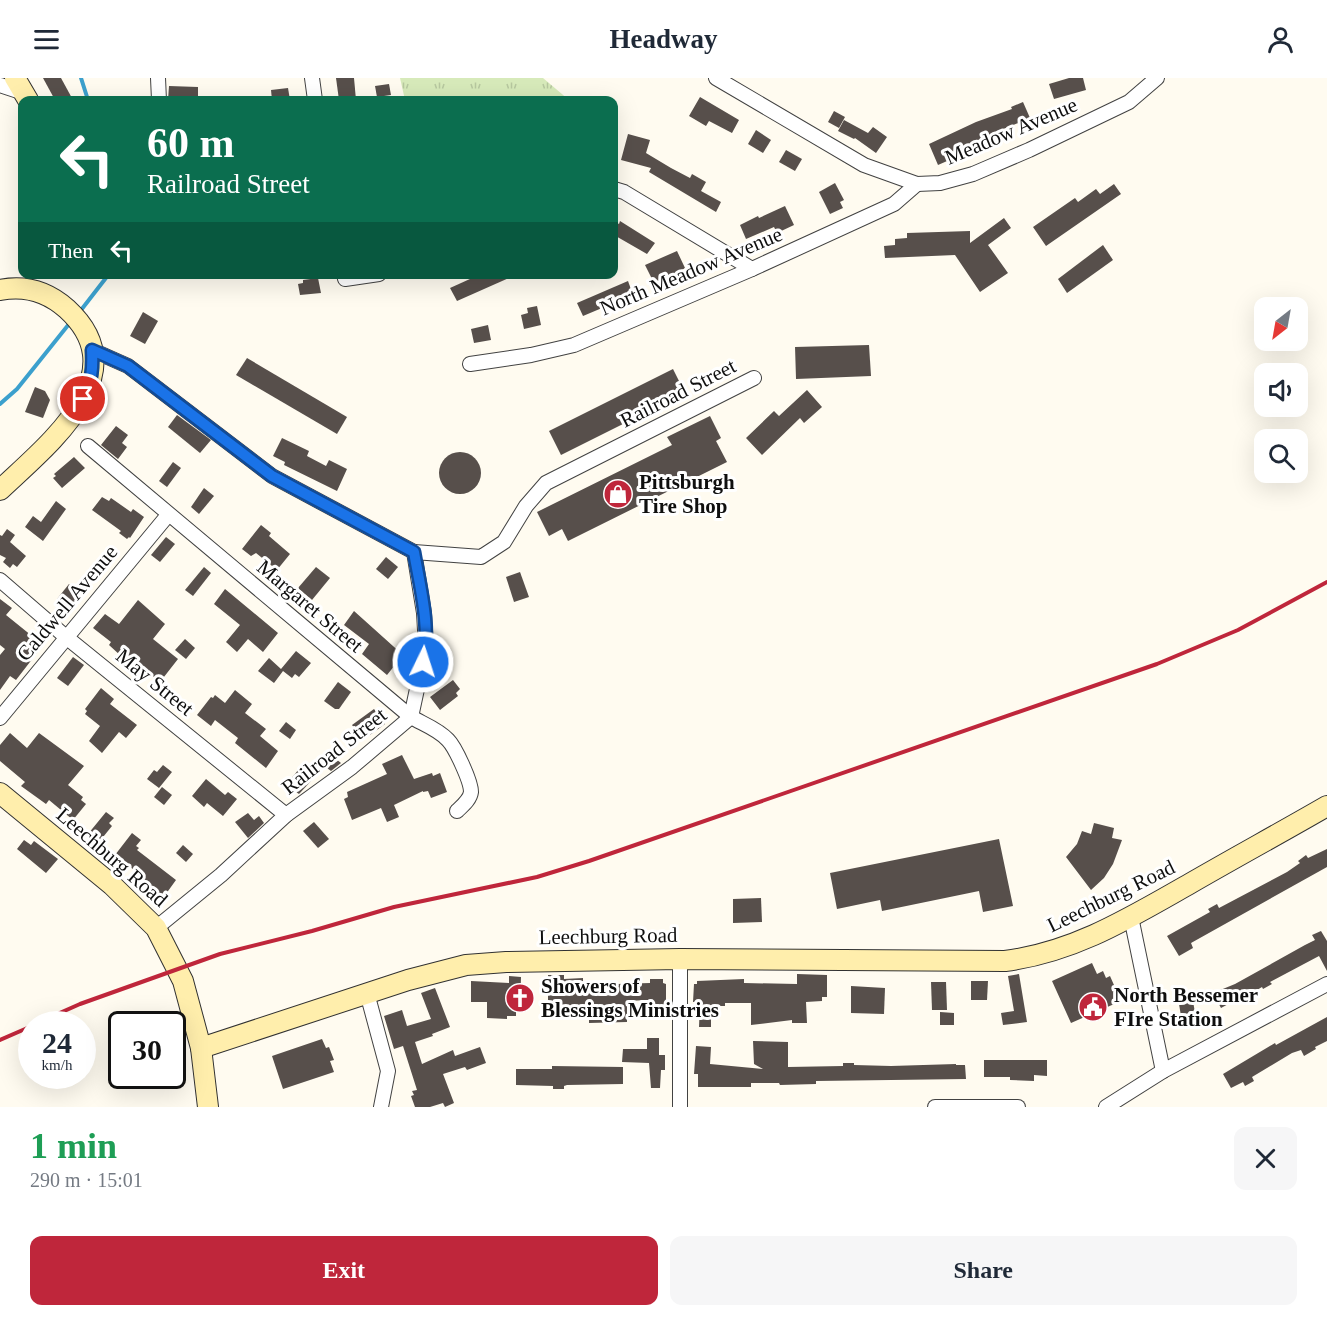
<!DOCTYPE html>
<meta charset="utf-8">
<style>
:root{--surface:#fff;--page:#f6f6f7;--text:#1f2937;--muted:#747a83;--accent:#bf263b}
body{margin:0;font-family:Georgia,serif;background:var(--page);color:var(--text);height:100vh;display:flex;flex-direction:column;font-size:22px;white-space:nowrap}
*{box-sizing:border-box;margin:0}
p{font-size:20px;color:var(--muted)}
.icon{flex:none;width:33px;height:33px;fill:none;stroke:currentColor;stroke-width:2;stroke-linecap:round;stroke-linejoin:round}
.map{position:relative;height:1029px;overflow:hidden}
.drawer{display:flex;flex-direction:column;background:var(--surface);flex:1}
.drawer>*{flex:none}
.guide{position:absolute;left:18px;top:18px;width:600px;height:183px;border-radius:12px;box-shadow:0 6px 24px #0002;background:#0b6e4f;color:#fff;overflow:hidden}
.needle{width:39px;rotate:211deg}
.controls{position:absolute;left:1254px;top:219px;display:grid;gap:12px}
.controls a{display:grid;place-items:center;width:54px;height:54px;border-radius:12px;background:var(--surface);box-shadow:0 6px 24px #0002;font-size:30px}
.speed{position:absolute;left:18px;top:933px;display:flex;gap:12px;font-size:30px;font-weight:700;text-align:center}
.speed>*{display:grid;place-content:center;width:78px;height:78px;border-radius:50%;background:var(--surface);box-shadow:0 6px 24px #0002;line-height:1}
.speed small{font-size:15px;font-weight:400}
.speed .limit{border:3px solid #111;border-radius:9px;background:#fff;color:#111}
.pin{position:absolute;display:grid;place-items:center;width:51px;height:51px;color:#fff;margin:-26px;border:3px solid #fff;border-radius:50%;box-shadow:0 2px 6px #0007}
.me{position:absolute;width:66px;margin:-33px;rotate:4deg;stroke-linejoin:round;filter:drop-shadow(0 0 4px #0008)}
.turn{display:flex;align-items:center;gap:21px;height:126px;padding:0 30px;font-size:27px}
.turn .icon{width:78px;height:78px;stroke-width:2.5}
.turn b{display:block;font-size:42px;line-height:51px}
.then{display:flex;align-items:center;height:57px;padding:0 30px;background:#0003;gap:12px;font-size:22px}
.round{display:grid;place-items:center;flex:none;width:63px;height:63px;border-radius:12px;background:var(--page)}
.head{display:flex;align-items:center;justify-content:space-between;height:102px;padding:0 30px}
h1{font-size:36px;font-weight:800;line-height:45px;color:#1e9e55}
.cta{display:flex;gap:12px;margin-top:auto;padding:12px 30px}
.cta a{flex:1;height:69px;border-radius:12px;background:var(--accent);color:#fff;font-size:24px;font-weight:800;line-height:69px;text-align:center}
.cta a+a{background:var(--page);color:var(--text)}
header{display:flex;justify-content:space-between;align-items:center;height:78px;padding:0 30px;background:var(--surface);font-size:27px;font-weight:800}
.map>svg:first-child{display:block}
.park{fill:url(#park-tufts)}
.lines{fill:none;stroke-linecap:round;stroke-linejoin:round}
.stream{stroke:#3ca0cd;stroke-width:4}
.building{fill:#574f4b}
.street-casing{stroke:#424242;stroke-width:16}
.secondary-casing{stroke:#313131;stroke-width:22}
.street{stroke:#fff;stroke-width:14}
.secondary{stroke:#ffeeac;stroke-width:20}
.rail{stroke:#bf263b;stroke-width:4}
.route-casing{stroke:#114b97;stroke-width:15}
.route{stroke:#1a73e8;stroke-width:10}
.labels{text-anchor:middle;dominant-baseline:central;stroke-width:6;stroke-linejoin:round;paint-order:stroke}
.street-label{font-size:21px;fill:#0f0f0f;stroke:#fff}
.poi-label{font-size:21px;font-weight:bold;fill:#0f0f0f;stroke:#fff;text-anchor:start}
</style>
<header><svg class="icon" aria-label="menu" viewBox="0 0 24 24"><path d="M4 6h16M4 12h16M4 18h16"/></svg>Headway<svg class="icon" aria-label="person" viewBox="0 0 24 24"><circle cx="12" cy="8" r="4"/><path d="M4 21q1-7 8-7t8 7"/></svg></header>
<div class="map">
<svg width="1327" height="1029" viewBox="0 0 1327 1029">
<defs>
<pattern id="park-tufts" width="24" height="20" patternUnits="userSpaceOnUse" patternTransform="scale(1.5)"><rect width="24" height="20" fill="#d7eaba"/><path d="M3 7l-1-3M5 7V3M7 7l1-3M15 17l-1-3M17 17v-4M19 17l1-3" fill="none" stroke="#b7c89f"/></pattern>
</defs>
<rect width="100%" height="100%" fill="#fffbf0"/>
<path class="park" d="M400,0H543L569,22H405Z"/>
<g class="lines">
<g class="stream">
<path d="M81,0L88,22"/>
<path d="M78,236L109,196"/>
<path d="M0,326L17,311L69,246"/>
</g>
</g>
<g class="building">
<path d="M43,0H61L73,22H55Z"/>
<path d="M336,0H354L356,22H339Z"/>
<path d="M1069,0H1083L1086,12L1054,21L1049,6Z"/>
<path d="M389,6L391,17L377,19L375,8Z"/>
<path d="M169,8L198,9V22H168Z"/>
<path d="M288,10L290,22H272L271,12Z"/>
<path d="M700,19L739,42L732,55L709,43L706,48L689,38Z"/>
<path d="M1023,24L1030,40L978,62L952,75L954,80L938,87L929,66L976,44L1012,31L1011,29Z"/>
<path d="M834,33L845,39L839,50L828,44Z"/>
<path d="M844,42L868,55L873,49L887,59L876,75L855,60L854,61L838,53Z"/>
<path d="M756,52L771,62L763,75L748,66Z"/>
<path d="M628,56L650,62L646,75L671,90L690,100L692,96L706,104L701,113L721,124L716,134L649,94L651,90L621,82Z"/>
<path d="M786,72L802,81L795,93L779,84Z"/>
<path d="M835,105L844,122L840,124L843,130L830,136L819,114Z"/>
<path d="M1114,106L1121,116L1046,168L1033,149L1075,120L1078,124L1096,111L1100,116Z"/>
<path d="M785,128L794,147L777,155L774,149L746,161L740,147L758,138L759,140Z"/>
<path d="M1004,140L1011,150L988,167L1008,195L980,214L955,177L885,180L884,168L895,167V161L907,160V155L970,153V165Z"/>
<path d="M614,143L619,146L620,143L655,165L647,176L614,157Z"/>
<path d="M1103,167L1113,182L1067,215L1058,201Z"/>
<path d="M677,173L685,190L671,199L672,201L658,208L657,204L654,205L645,187Z"/>
<path d="M481,196H518L457,223L450,210Z"/>
<path d="M318,200L321,215L300,217L298,206L303,205V202Z"/>
<path d="M628,203L633,217L583,238L577,225Z"/>
<path d="M537,228L541,247L524,251L521,237L528,235L527,230Z"/>
<path d="M143,234L158,243L145,266L130,258Z"/>
<path d="M488,247L491,262L474,265L471,251Z"/>
<path d="M869,267L871,298L796,301L795,269Z"/>
<path d="M247,280L347,339L337,356L236,297Z"/>
<path d="M673,291L685,315L561,377L549,353Z"/>
<path d="M35,309L45,313L50,322L43,340L25,334Z"/>
<path d="M807,312L822,329L804,345L800,340L762,377L746,360L774,333L779,338Z"/>
<path d="M177,337L211,362L200,375L168,349Z"/>
<path d="M710,338L721,360L716,363L727,384L568,463L562,451L549,458L537,434L672,367L667,359Z"/>
<path d="M116,348L128,357L122,365L127,369L118,381L101,367Z"/>
<path d="M282,360L309,373L307,378L326,388L329,382L347,391L337,413L284,387L285,384L273,378Z"/>
<circle cx="460" cy="395" r="21"/>
<path d="M74,379L85,390L62,410L53,400L56,398L54,396Z"/>
<path d="M173,384L181,390L167,409L159,403Z"/>
<path d="M204,410L214,418L199,436L191,429Z"/>
<path d="M102,419L109,423L111,420L131,434L133,431L144,439L130,460L129,459L127,461L119,455L121,453L92,432Z"/>
<path d="M56,423L66,431L43,463L25,449L33,438L41,444Z"/>
<path d="M261,447L271,455L269,458L290,476L277,492L256,475L251,478L242,471Z"/>
<path d="M7,451L15,457L10,464L26,478L17,489L13,486L10,490L3,484L6,480L0,477V457L2,458Z"/>
<path d="M166,459L175,466L160,484L151,477Z"/>
<path d="M386,479L398,489L388,501L376,491Z"/>
<path d="M204,489L211,495L193,518L185,512Z"/>
<path d="M316,489L330,500L312,522L298,510Z"/>
<path d="M520,494L529,519L514,524L506,499Z"/>
<path d="M69,506L82,517L69,532L57,521Z"/>
<path d="M225,511L278,555L263,574L248,561L237,574L226,564L240,547L214,526Z"/>
<path d="M0,521L12,530L6,537L32,558L28,562L40,571L16,602L10,598L0,612V577L5,571L0,567Z"/>
<path d="M138,522L165,546L153,561L178,581L160,604L142,589L140,592L121,578L109,567L111,564L93,550L105,536L119,546Z"/>
<path d="M354,533L403,577L387,597L362,576L369,566L344,547Z"/>
<path d="M185,561L195,570L186,581L175,572Z"/>
<path d="M296,573L311,585L299,599L295,596L292,600L283,593L274,605L258,593L269,580L281,591Z"/>
<path d="M73,579L84,587L68,608L57,600Z"/>
<path d="M453,602L460,611L456,615L458,618L440,632L430,619Z"/>
<path d="M338,604L351,614L339,631H335L324,623Z"/>
<path d="M101,610L114,621L110,626L137,647L126,660L119,654L102,675L89,663L100,648L85,636L87,633L85,631Z"/>
<path d="M235,612L252,626L245,635L266,651L260,658L278,673L266,690L235,665L238,660L215,642L211,648L197,637L211,619L213,620L215,617L225,625Z"/>
<path d="M374,631L385,646L363,662L352,647Z"/>
<path d="M286,644L296,652L290,661L279,653Z"/>
<path d="M10,655L27,670L39,655L84,688L68,707L83,719L81,722L86,726L73,742L49,722L46,726L21,708L25,704L0,683V667Z"/>
<path d="M331,677L341,685L331,693L323,687Z"/>
<path d="M402,677L414,701L432,695L433,698L440,695L447,714L431,720L428,713L423,714V713L394,727L399,739L387,744L381,730L352,742L344,721L348,719L347,714L387,696L382,686Z"/>
<path d="M163,687L172,694L159,710L147,701L154,692L157,694Z"/>
<path d="M299,691L312,702L299,716L286,707Z"/>
<path d="M206,701L225,717L228,714L237,721L223,738L207,725L204,729L192,718Z"/>
<path d="M162,709L172,717L164,727L154,719Z"/>
<path d="M106,734L114,740L109,745L112,748L99,764L88,756Z"/>
<path d="M248,735L254,742L259,738L264,745L248,760L235,744Z"/>
<path d="M314,744L329,761L318,770L303,753Z"/>
<path d="M1094,745L1114,750L1112,760L1122,762L1113,786L1104,800L1091,812L1066,779L1077,766L1082,753L1091,756Z"/>
<path d="M132,755L141,762L136,768L139,770L137,772L176,802L163,820L131,796L134,792L115,777Z"/>
<path d="M999,761L1013,828L983,834L979,813L882,833L880,822L837,831L830,795Z"/>
<path d="M24,762L31,767L34,763L58,781L46,795L17,771Z"/>
<path d="M183,767L193,776L186,784L176,775Z"/>
<path d="M1327,771V789L1191,865L1193,870L1179,878L1167,858L1210,834L1208,831L1217,826L1219,830L1287,794L1300,785L1298,783L1306,777L1308,780Z"/>
<path d="M761,820L762,844L733,845V821Z"/>
<path d="M1321,853L1327,863V893L1319,878L1270,904L1272,906L1263,911L1262,909L1242,921L1243,923L1234,927L1232,924L1221,930L1213,915L1235,906L1305,867L1315,862L1312,857Z"/>
<path d="M1092,885L1097,896L1103,893L1106,900L1110,898L1121,923L1071,945L1052,903Z"/>
<path d="M797,896L827,897V919H822V923L806,924L807,945H792V942L751,947V925H725V928H711V949H699L700,924H693L694,906H697V903L744,901V905L797,906Z"/>
<path d="M1019,896L1027,944L1003,947L1001,935L1014,933L1008,898Z"/>
<path d="M548,897H564V901L583,900V907L650,905V901H663V905L666,906V930H648V922L627,923V944L589,945V935L548,937Z"/>
<path d="M509,898L521,899L520,934H516V938H507V941L487,940V924H471V903L509,905Z"/>
<path d="M971,903H988L987,922H971Z"/>
<path d="M931,904H946L947,932H932Z"/>
<path d="M851,908L885,910L884,936L851,935Z"/>
<path d="M435,910L450,949L432,956L433,958L415,964L422,986L453,972L455,978L480,969L486,985L467,992L465,989L443,996L454,1025L445,1029L443,1025L430,1029H415L411,1018L414,1017L412,1013L417,1012L403,968L394,971L384,938L402,932L407,948L431,941L421,915Z"/>
<path d="M1193,923L1196,941L1182,944L1179,926Z"/>
<path d="M940,934L954,935V947H940Z"/>
<path d="M1327,939V963L1315,969L1316,971L1304,978L1301,972L1292,975L1252,999L1254,1003L1245,1008L1243,1004L1231,1010L1223,996L1275,965L1276,967Z"/>
<path d="M647,960H659V977H665V992H661L660,1010H651L649,985L622,984L623,971H647Z"/>
<path d="M322,961L326,970L329,969L334,982L330,983L334,994L283,1011L272,978Z"/>
<path d="M753,963L788,964V989L843,988V985H854V987L891,988L956,986V987H965L966,1001L816,1003V1006L780,1007L779,1005H751V1009H698V996H694L696,968L711,969L710,986L763,991L754,986Z"/>
<path d="M984,982H1047V998L1034,997V1003L1010,1002V999H984Z"/>
<path d="M552,988L623,989V1006L567,1007L564,1008V1011H553V1008L516,1007V991H552Z"/>
</g>
<g class="lines">
<g class="street-casing">
<g id="street">
<path d="M158,0L159,22"/>
<path d="M312,0L315,22"/>
<path d="M716,0L864,87L917,106L940,105L973,96L1029,72L1129,24L1157,0"/>
<path d="M0,7L24,15"/>
<path d="M614,111L624,114L752,191"/>
<path d="M344,196L345,201L379,196"/>
<path d="M92,272L128,288L272,398L414,474L424,535L426,569L411,639L352,689L286,737L221,797L156,850"/>
<path d="M470,286L531,277L574,267L752,191L894,126L917,106"/>
<path d="M88,368L411,639C423,646 438,651 448,662C455,669 471,703 471,714C470,722 462,728 457,733"/>
<path d="M414,474L481,479L504,464L526,428L546,405L754,300"/>
<path d="M0,502L66,559L286,737"/>
<path d="M0,640L168,437"/>
<path d="M1131,839L1163,993"/>
<path d="M367,915L388,993L381,1029"/>
<path d="M680,1029V881"/>
<path d="M935,1029H1018"/>
<path d="M1106,1029L1163,993L1327,906"/>
</g>
</g>
<g class="secondary-casing">
<g id="secondary">
<path d="M15,0L28,22"/>
<path d="M0,212C25,207 48,214 67,231C139,297 46,368 0,412"/>
<path d="M0,715L112,807L156,850L183,903L201,970L208,1029"/>
<path d="M201,970L408,902L466,887L506,884L680,881L1005,883C1075,874 1131,839 1191,805C1236,779 1282,754 1327,728"/>
</g>
</g>
<use href="#street" class="street"/>
<use href="#secondary" class="secondary"/>
<g class="rail">
<path d="M35,946L80,926L220,876L312,853L394,829L537,799L589,783L1157,586L1238,552L1327,504"/>
<path d="M0,962L32,948"/>
</g>
</g>
<g class="lines">
<g class="route-casing">
<path id="route" d="M83,321C92,304 93,290 92,272L128,288L272,398L414,474C420,509 431,549 423,584"/>
</g>
<use href="#route" class="route"/>
</g>
<defs>
<g id="shop-disc" transform="scale(1.5)"><circle r="9.5" fill="#bf263b" stroke="#fff"/><path d="M-5-2.5h2.3a2.7 3.5 0 0 1 5.4 0H5L5.5 6h-11ZM-1.5-2.5h3a1.5 2.3 0 0 0-3 0Z" fill="#fff"/></g>
<g id="church-disc" transform="scale(1.5)"><circle r="9.5" fill="#bf263b" stroke="#fff"/><path d="M-1.2-6h2.4v3.5h3.3v2.4h-3.3V6h-2.4V-.1h-3.3v-2.4h3.3Z" fill="#fff"/></g>
<g id="civic-disc" transform="scale(1.5)"><circle r="9.5" fill="#bf263b" stroke="#fff"/><path d="M-.6-6.5H3V-4.5H.6V-3L4-1V1h2V6H-6V1h2V-1L-.6-3ZM-1.2 2.5V6h2.4V2.5Z" fill="#fff"/></g>
</defs>
<g fill-rule="evenodd">
<use href="#shop-disc" x="618" y="416"/>
<use href="#church-disc" x="520" y="920"/>
<use href="#civic-disc" x="1093" y="929"/>
</g>
<g class="labels">
<g class="street-label">
<text transform="translate(1011 53) rotate(-23)">Meadow Avenue</text>
<text transform="translate(691 193) rotate(-23)">North Meadow Avenue</text>
<text transform="translate(678 315) rotate(-27)">Railroad Street</text>
<text transform="translate(67 525) rotate(-50)">Caldwell Avenue</text>
<text transform="translate(310 528) rotate(40)">Margaret Street</text>
<text transform="translate(155 604) rotate(39)">May Street</text>
<text transform="translate(334 673) rotate(-38)">Railroad Street</text>
<text transform="translate(112 779) rotate(41)">Leechburg Road</text>
<text transform="translate(1111 818) rotate(-26)">Leechburg Road</text>
<text transform="translate(608 858) rotate(-1)">Leechburg Road</text>
</g>
<g class="poi-label">
<text x="639" y="404">Pittsburgh<tspan x="639" dy="24">Tire Shop</tspan></text>
<text x="541" y="908">Showers of<tspan x="541" dy="24">Blessings Ministries</tspan></text>
<text x="1114" y="917">North Bessemer<tspan x="1114" dy="24">FIre Station</tspan></text>
</g>
</g>
</svg>
<div class="controls">
<a><svg class="needle" viewBox="-14 -14 28 28"><path d="M0-13l5 13h-10z" fill="#e53935"/><path d="M0 13l5-13h-10z" fill="#747a83"/></svg></a>
<a><svg class="icon" aria-label="sound" viewBox="0 0 24 24"><path d="M4 9h4l5-4v14l-5-4H4zM17 9q2 3 0 6"/></svg></a>
<a><svg class="icon" aria-label="search" viewBox="0 0 24 24"><circle cx="10" cy="10" r="6"/><path d="M15 15l6 6"/></svg></a>
</div>
<div class="speed"><div>24<small>km/h</small></div><div class="limit">30</div></div>
<div class="pin" style="left:83px;top:321px;background:#d93025"><svg class="icon" aria-label="arrive" viewBox="0 0 24 24"><path d="M6 21V4h12l-3 4 3 4H6"/></svg></div>
<svg class="me" style="left:423px;top:584px" viewBox="-20 -20 40 40"><circle r="17" fill="#1a73e8" stroke="#fff" stroke-width="3"/><path d="M0-11L8 9 0 5-8 9z" fill="#fff"/></svg>
<div class="guide">
<div class="turn"><svg class="icon" aria-label="left" viewBox="0 0 24 24"><path d="M17 20v-9H6M10 6l-5 5 5 5"/></svg><div><b>60 m</b>Railroad Street</div></div>
<div class="then">Then<svg class="icon" aria-label="left" viewBox="0 0 24 24"><path d="M17 20v-9H6M10 6l-5 5 5 5"/></svg></div>
</div>
</div>
<section class="drawer">
<div class="head"><div><h1>1 min</h1><p>290 m · 15:01</p></div><a class="round"><svg class="icon" aria-label="close" viewBox="0 0 24 24"><path d="M6 6l12 12M18 6L6 18"/></svg></a></div>
<div class="cta"><a>Exit</a><a>Share</a></div>
</section>
